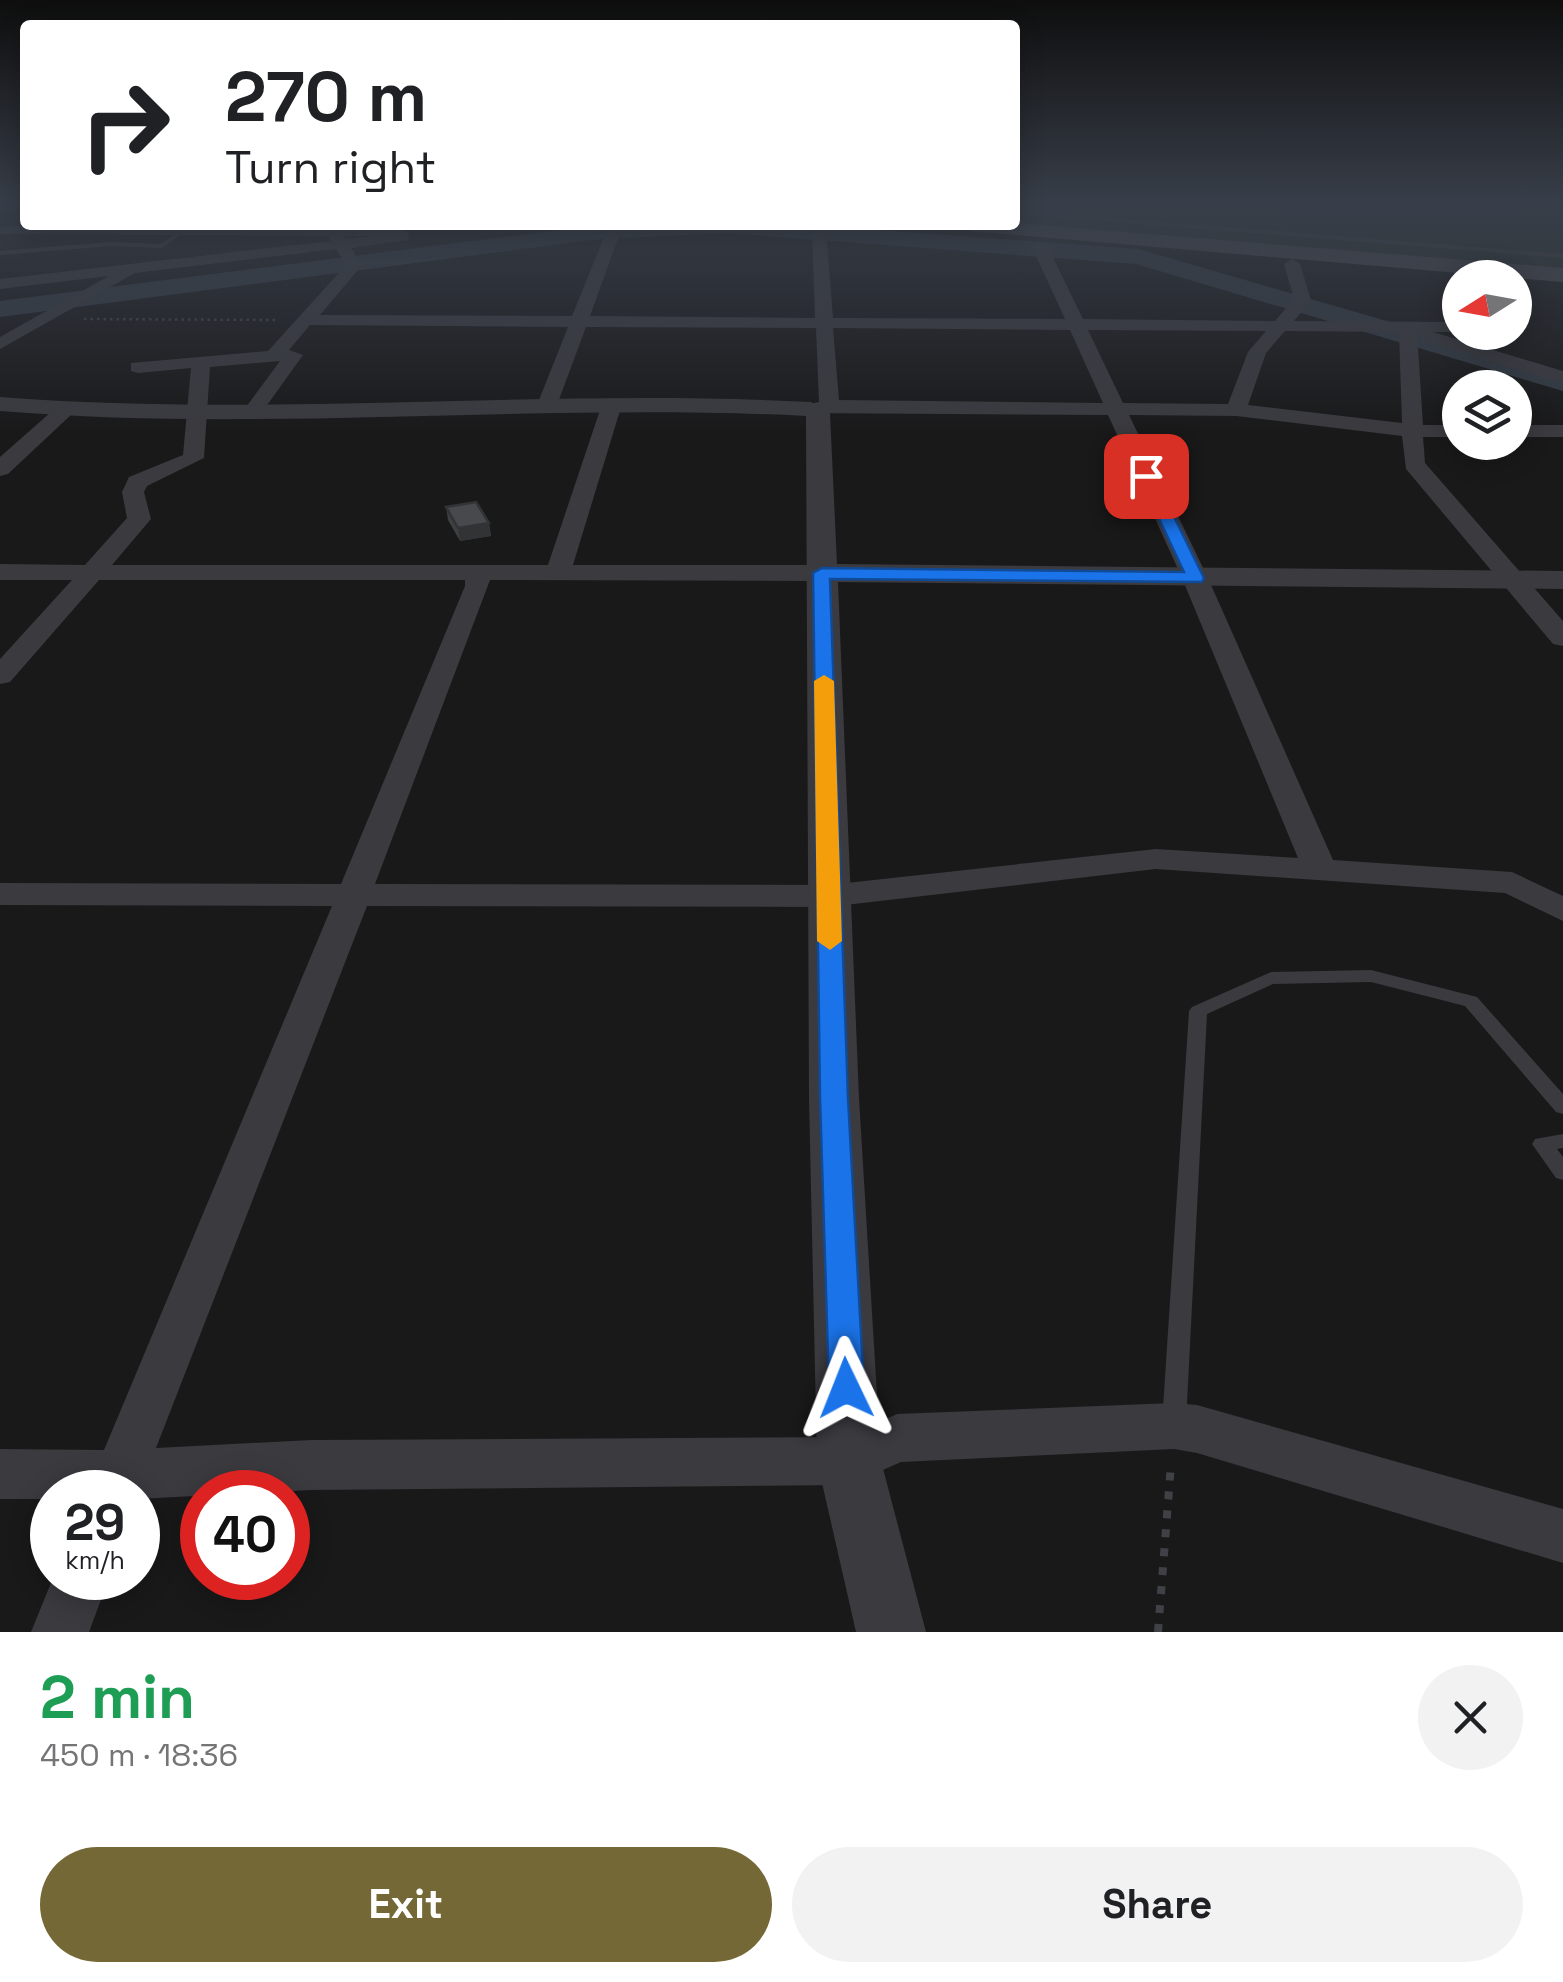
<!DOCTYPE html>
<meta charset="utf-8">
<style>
:root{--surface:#fff;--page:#f2f2f2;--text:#202124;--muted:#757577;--accent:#756837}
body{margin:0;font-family:"Space Grotesk",sans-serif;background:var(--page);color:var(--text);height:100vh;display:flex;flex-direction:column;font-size:38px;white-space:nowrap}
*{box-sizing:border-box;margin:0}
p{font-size:32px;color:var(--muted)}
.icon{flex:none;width:55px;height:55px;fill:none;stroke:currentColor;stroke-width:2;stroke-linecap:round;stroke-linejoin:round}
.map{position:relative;height:1632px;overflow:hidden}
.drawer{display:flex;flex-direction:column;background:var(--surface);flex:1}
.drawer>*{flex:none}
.guide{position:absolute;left:20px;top:20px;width:1000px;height:210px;border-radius:10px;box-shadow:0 5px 25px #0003;background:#fff;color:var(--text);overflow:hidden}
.needle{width:65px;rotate:259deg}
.buttons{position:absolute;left:1442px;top:260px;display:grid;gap:20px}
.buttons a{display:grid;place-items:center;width:90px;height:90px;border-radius:50%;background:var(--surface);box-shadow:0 5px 25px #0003;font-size:50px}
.speed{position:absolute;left:30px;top:1470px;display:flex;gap:20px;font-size:50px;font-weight:700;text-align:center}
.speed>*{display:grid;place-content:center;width:130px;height:130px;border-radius:50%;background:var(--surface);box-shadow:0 5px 25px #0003;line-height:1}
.speed small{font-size:25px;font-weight:400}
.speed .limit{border:15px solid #d22;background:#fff;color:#111}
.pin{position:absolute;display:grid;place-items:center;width:85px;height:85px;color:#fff;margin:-42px;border-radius:20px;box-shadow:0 5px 15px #0006}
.me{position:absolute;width:110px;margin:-55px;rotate:358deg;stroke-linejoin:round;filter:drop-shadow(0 0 8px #0008)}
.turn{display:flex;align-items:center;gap:35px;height:210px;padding:0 40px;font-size:45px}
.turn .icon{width:130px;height:130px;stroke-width:2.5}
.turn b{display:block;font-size:70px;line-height:85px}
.round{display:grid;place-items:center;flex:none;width:105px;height:105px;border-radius:52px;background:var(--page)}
.headline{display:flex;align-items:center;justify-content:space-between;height:170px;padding:0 40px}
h1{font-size:60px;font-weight:600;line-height:75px;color:#1e9e55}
.cta{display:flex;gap:20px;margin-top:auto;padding:20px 40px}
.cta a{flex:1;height:115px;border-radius:60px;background:var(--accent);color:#fff;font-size:40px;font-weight:600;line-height:115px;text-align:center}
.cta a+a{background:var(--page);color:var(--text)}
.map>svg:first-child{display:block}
.green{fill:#272f29}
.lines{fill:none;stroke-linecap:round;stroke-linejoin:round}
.river{fill:#343a42;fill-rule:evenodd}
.path-far1{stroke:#404146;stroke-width:2.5;stroke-dasharray:2.5 4;stroke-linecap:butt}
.path{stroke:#404146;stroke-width:8;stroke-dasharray:8 11;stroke-linecap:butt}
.service{fill:#3a3a3f;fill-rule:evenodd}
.minor{fill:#3a3a3f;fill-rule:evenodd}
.tertiary{fill:#3a3a3f;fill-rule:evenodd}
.secondary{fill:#48494f;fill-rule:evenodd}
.wall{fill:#3e3f41}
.shaded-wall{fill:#323335}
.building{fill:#48494c;stroke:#323335;stroke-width:2.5}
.route{fill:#1a73e8;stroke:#114b97;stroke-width:2.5}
.slow{fill:#f59e0b}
</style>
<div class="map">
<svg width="1563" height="1632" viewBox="0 0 1563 1632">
<rect width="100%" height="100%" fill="#19191a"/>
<path class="green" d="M1015,204H1563V270L1015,224Z"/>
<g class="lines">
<path class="river" d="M598,225H809L1138,249L1563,372V391L1136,264L727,233L599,239L0,317V301Z"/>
<path class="path-far1" d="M84,319L278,320"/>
<path class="path" d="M1158,1632L1171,1464"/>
<g class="service">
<path d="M1015,210L1563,254V258L1015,214Z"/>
<path d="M184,228L186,231L162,248L111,246L0,255V251L111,242L160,244Z"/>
<path d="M1371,970L1477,997L1563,1094V1114L1556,1112L1465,1006L1371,982L1273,984L1207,1014L1186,1423L1182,1431L1174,1434L1166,1431L1162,1423L1189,1011L1192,1007L1271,972Z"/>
<path d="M1563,1134V1148L1557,1149L1563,1157V1180L1556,1178L1532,1144L1535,1139Z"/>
</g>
<g class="minor">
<path d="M817,225L826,229L833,318L1065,319L1032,247L1040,242L1048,247L1083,319L1275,321L1294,299L1284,264L1292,259L1300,264L1311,300L1294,321L1460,322V332H1433L1563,371V383L1421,340V332H1417L1423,425H1460V437H1423L1425,463L1563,621V646L1553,644L1406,469L1402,436L1236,416L1129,415L1208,578L1333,860L1512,872L1563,896V921L1505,893L1156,869L828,907L367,906L156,1448L311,1440L846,1437L897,1414L1174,1403L1197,1405L1563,1509V1563L1197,1453L1174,1449L901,1462L849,1485L311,1490L138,1499V1492H52V1499H0V1449L104,1450L332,906L0,905V883L341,884L465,586V580H99L10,682L0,684V659L72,580H0V564L85,565L127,518L122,492L129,477L183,455L191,368L138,373L131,371V363L268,351L346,265L336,249L135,273L0,349V337L109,276L0,289V279L331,241L328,236L0,234V226L401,228L408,232L409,240L351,248L362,265L320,315L572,316L607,230L614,226L621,230L590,316L815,318L812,229ZM343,236H370L345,239ZM310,325L568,327L537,405L547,411L557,405L586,327L816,328L819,402L804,405V413L1108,415L1182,578L1298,858L1156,849L828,885L375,884L490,580L822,581L835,573L822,565H573L622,404L612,398L602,404L548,565H112L151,519L144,492L147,486L204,458L210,367L280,361L243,411L253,417L260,415L303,355L289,350ZM833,328L1070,330L1103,403L839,400ZM1088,330L1266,331L1248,352L1228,404L1123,403ZM1285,331L1399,332L1402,423L1248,405L1266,353Z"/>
<path d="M66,403L73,405V413L8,474L0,476V457L59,405Z"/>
<rect x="1515" y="425" width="48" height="12"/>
<path d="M53,1578H109L89,1632H31Z"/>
</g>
<path class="tertiary" d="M0,397C270,418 541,388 811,402L830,413L837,564L1563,571V589L838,582L859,1098L881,1461L926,1632H856L817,1461L809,1098L806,416C537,402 268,433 0,411Z"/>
<path class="secondary" d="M1015,223L1563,268V282L971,231L961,225Z"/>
</g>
<path class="wall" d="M446,507L489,523L491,536L460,541L448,520Z"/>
<path class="shaded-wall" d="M489,523L491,536L460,541L458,528Z"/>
<path class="building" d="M476,502L489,523L458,528L446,507Z"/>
<linearGradient id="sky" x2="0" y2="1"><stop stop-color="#0e0e0e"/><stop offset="0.47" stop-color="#383e49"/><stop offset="1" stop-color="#383e49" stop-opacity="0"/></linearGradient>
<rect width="1563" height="432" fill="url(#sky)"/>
<path class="route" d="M1146,472L1154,476L1204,578L1202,582L830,579L848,1098L864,1388L859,1399L846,1404L834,1399L829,1388L820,1098L813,573L822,568L1184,572L1139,476Z"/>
<path class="slow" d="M824,675L834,681L842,941L830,950L817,941L814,681Z"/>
</svg>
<div class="buttons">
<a><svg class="needle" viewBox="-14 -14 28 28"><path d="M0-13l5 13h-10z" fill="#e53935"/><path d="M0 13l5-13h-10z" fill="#757577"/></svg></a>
<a><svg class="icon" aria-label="layers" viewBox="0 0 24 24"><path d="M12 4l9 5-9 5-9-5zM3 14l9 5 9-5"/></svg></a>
</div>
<div class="speed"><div>29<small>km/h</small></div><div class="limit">40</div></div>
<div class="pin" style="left:1146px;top:476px;background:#d93025"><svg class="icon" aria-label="arrive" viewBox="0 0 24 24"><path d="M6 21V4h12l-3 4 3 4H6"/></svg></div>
<svg class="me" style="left:846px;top:1388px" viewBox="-20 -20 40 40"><path d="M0-17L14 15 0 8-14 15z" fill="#1a73e8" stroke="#fff" stroke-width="4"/></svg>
<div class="guide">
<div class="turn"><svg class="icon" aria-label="right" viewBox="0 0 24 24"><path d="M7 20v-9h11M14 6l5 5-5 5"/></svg><div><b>270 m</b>Turn right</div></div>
</div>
</div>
<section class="drawer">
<div class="headline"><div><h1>2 min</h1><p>450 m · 18:36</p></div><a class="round"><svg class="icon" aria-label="close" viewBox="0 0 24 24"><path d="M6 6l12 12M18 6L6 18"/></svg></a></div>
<div class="cta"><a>Exit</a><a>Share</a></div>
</section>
